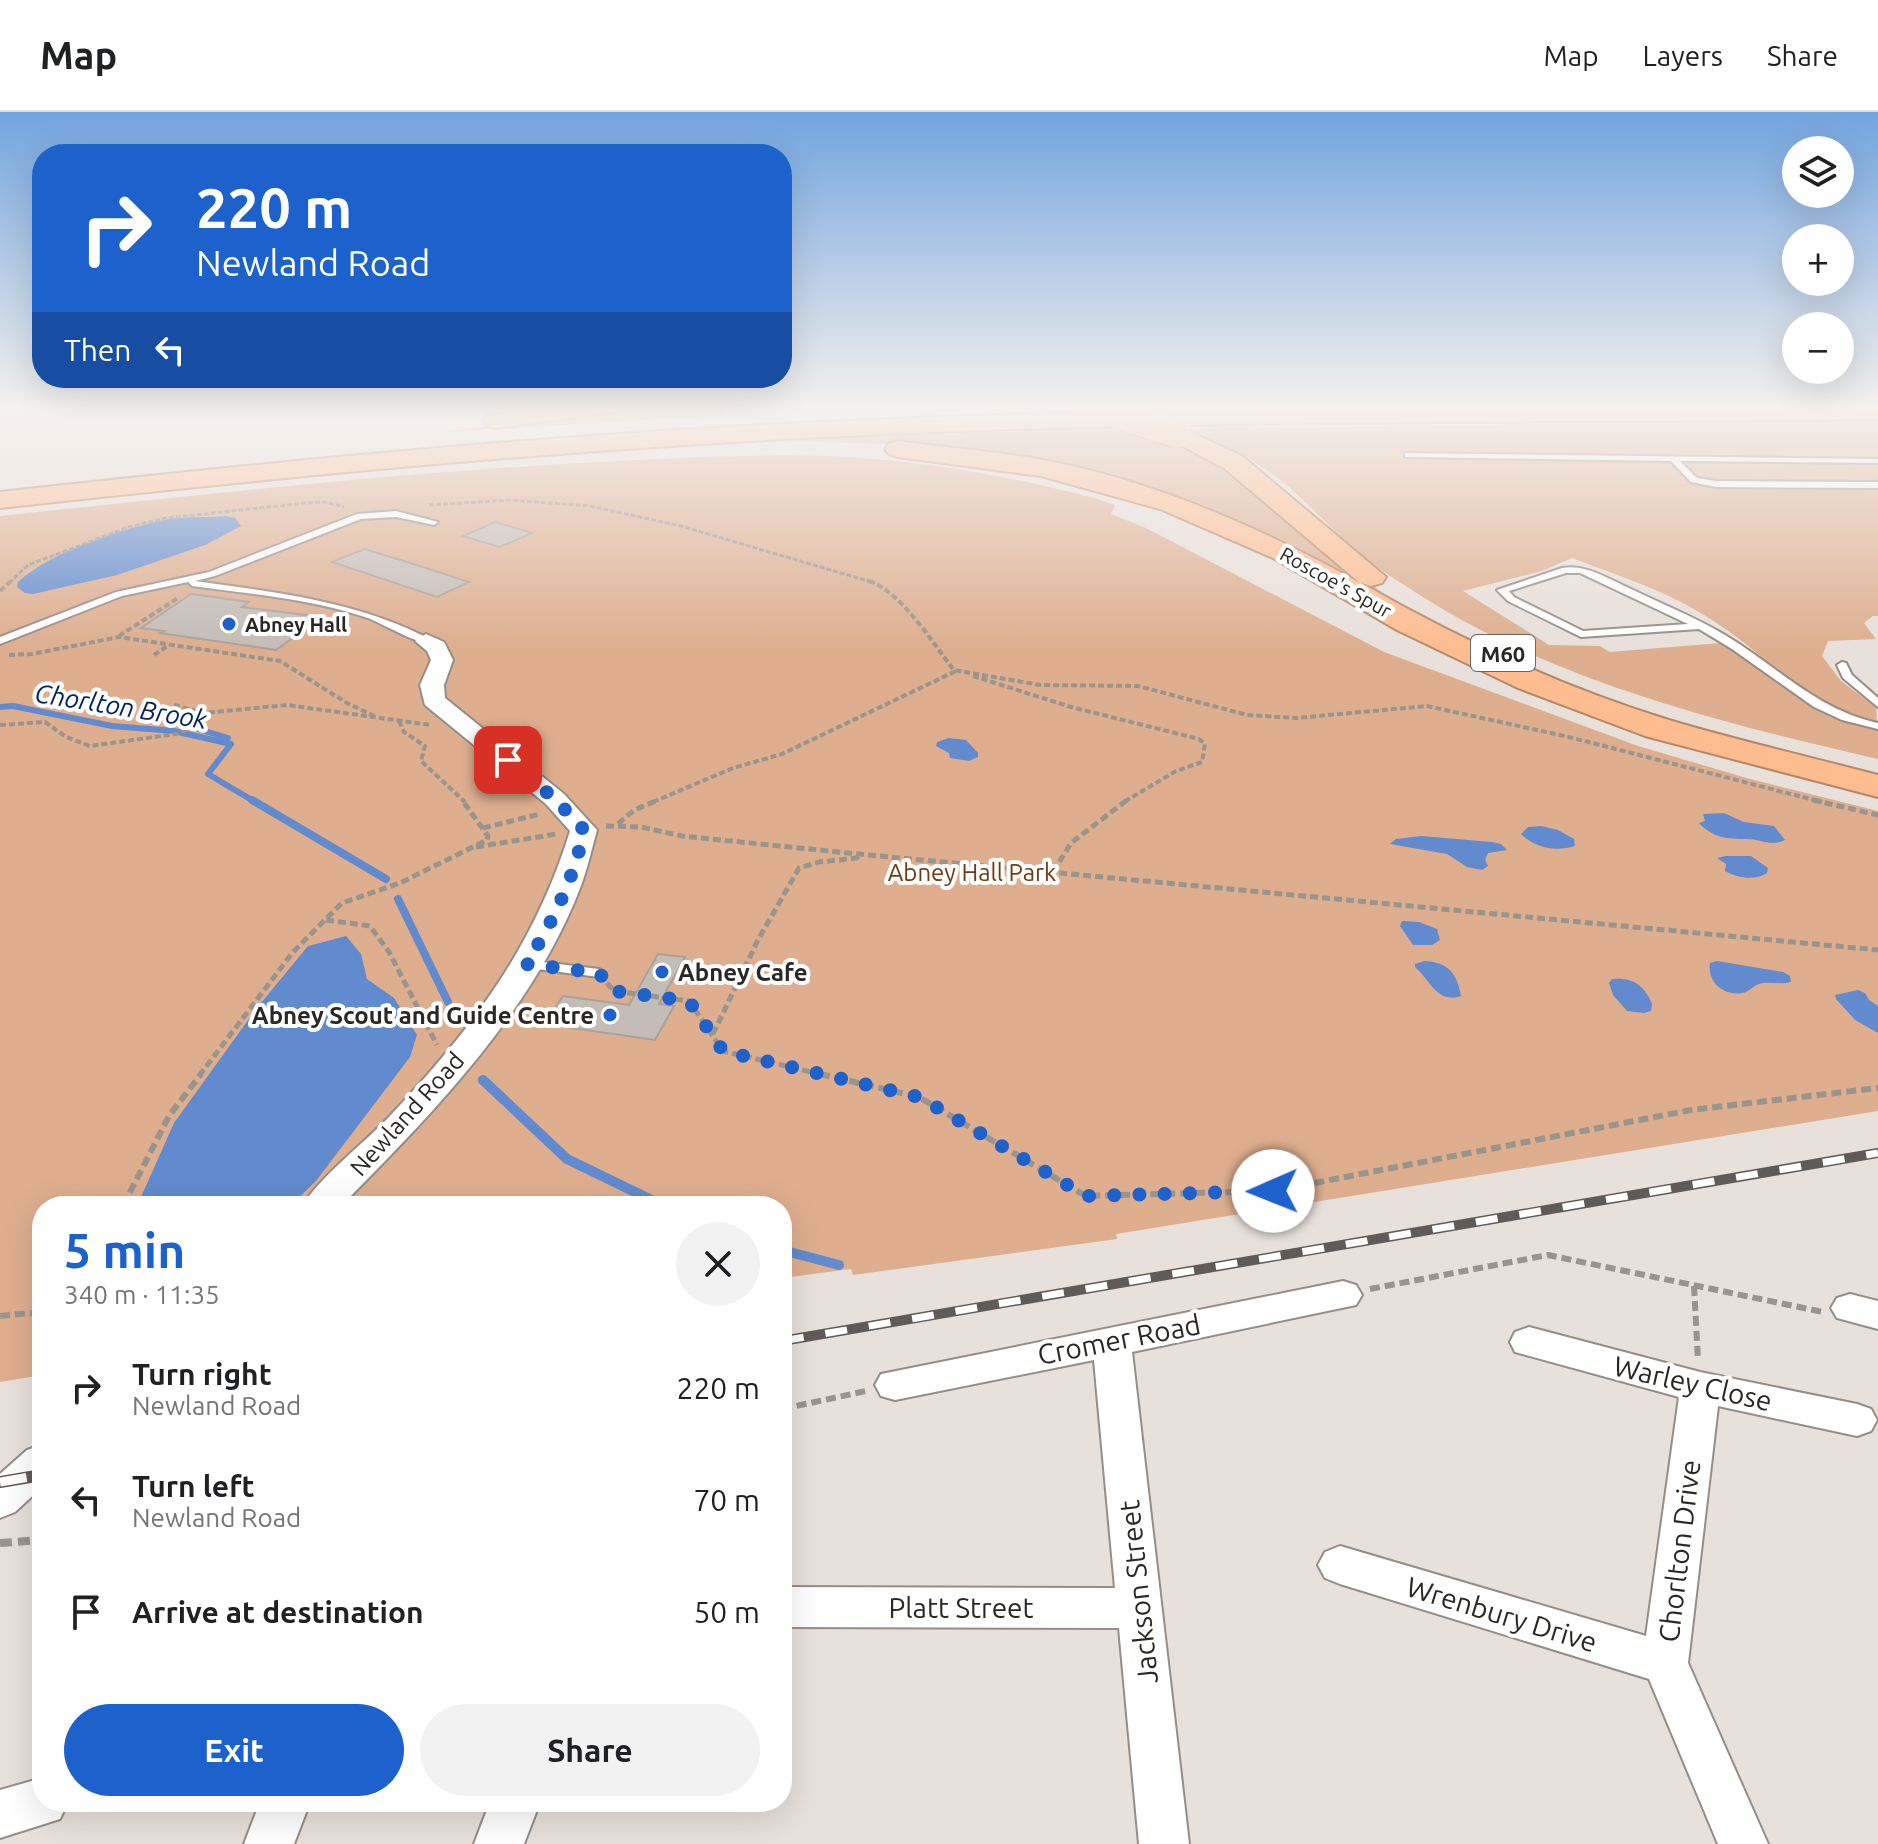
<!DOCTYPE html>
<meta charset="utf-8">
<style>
:root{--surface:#fff;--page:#f2f2f2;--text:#202124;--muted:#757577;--line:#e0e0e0;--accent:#1d61cc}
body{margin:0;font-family:Ubuntu,sans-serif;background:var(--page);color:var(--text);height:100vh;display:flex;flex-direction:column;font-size:30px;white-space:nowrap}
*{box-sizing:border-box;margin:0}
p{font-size:26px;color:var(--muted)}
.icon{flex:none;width:44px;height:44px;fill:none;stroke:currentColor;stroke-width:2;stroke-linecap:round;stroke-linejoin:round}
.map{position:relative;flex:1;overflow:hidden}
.details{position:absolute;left:32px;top:1084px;width:760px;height:616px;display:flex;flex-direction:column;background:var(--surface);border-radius:32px;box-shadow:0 8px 32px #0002}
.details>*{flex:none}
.banner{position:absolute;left:32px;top:32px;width:760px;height:244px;border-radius:32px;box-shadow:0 8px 32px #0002;background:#1d61cc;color:#fff;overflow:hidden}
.fabs{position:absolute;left:1782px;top:24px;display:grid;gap:16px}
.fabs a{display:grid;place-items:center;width:72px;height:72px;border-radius:50%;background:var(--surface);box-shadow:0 8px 32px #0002;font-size:40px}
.pin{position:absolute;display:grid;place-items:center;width:68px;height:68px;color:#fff;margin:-34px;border-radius:16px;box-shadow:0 4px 12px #0006}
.me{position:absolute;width:88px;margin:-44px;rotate:269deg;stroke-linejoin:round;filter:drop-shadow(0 0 6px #0008)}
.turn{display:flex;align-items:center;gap:28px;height:168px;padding:0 32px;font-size:36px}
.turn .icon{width:104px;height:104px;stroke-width:2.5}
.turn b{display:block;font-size:56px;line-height:68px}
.then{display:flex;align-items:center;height:76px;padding:0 32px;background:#0003;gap:16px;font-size:30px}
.round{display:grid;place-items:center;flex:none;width:84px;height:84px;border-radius:42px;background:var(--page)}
.head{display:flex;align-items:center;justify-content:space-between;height:136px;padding:0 32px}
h1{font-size:48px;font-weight:700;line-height:60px;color:var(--accent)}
.primary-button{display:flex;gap:16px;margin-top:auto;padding:16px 32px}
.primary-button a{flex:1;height:92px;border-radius:48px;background:var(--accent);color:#fff;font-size:32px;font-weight:700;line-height:92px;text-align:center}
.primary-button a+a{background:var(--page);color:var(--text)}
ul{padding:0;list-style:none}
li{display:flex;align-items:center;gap:24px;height:112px;padding:0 32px}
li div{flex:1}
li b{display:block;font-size:30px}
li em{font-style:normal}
header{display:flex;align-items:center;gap:48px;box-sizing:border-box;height:112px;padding:0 40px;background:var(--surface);border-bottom:2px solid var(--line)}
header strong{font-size:38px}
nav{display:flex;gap:44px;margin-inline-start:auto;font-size:28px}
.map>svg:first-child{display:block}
.green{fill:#deae8f}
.water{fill:#618bce}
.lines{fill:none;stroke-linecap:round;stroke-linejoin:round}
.stream-far2{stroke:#618bce;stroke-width:6}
.stream-far1{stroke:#618bce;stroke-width:8}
.stream{stroke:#618bce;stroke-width:10}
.building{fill:#c4bcb6;stroke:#a9a19c;stroke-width:2}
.service-casing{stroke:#948d88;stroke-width:4}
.minor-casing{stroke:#948d88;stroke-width:4}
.motorway-casing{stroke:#b4886a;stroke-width:4}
.path-far4{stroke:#9a948f;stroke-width:3;stroke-dasharray:5 2;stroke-linecap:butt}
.path-far3{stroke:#9a948f;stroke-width:4;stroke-dasharray:6 3;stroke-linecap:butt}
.path-far2{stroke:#9a948f;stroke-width:5;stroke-dasharray:8 4;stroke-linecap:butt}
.path-far1{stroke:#9a948f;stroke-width:6;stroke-dasharray:10 5;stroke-linecap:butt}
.path{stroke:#9a948f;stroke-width:8;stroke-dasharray:12 6;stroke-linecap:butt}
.service{fill:#fff;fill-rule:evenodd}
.minor{fill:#fff;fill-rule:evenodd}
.motorway{fill:#ffbc8f;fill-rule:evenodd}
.rail-far1-casing{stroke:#605b58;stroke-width:10}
.rail-casing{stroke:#605b58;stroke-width:12}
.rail-far1{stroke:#fff;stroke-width:7;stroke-dasharray:22;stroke-linecap:butt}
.rail{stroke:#fff;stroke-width:9;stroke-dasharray:27;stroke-linecap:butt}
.motorway-bridge-casing{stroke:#b4886a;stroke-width:29;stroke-linecap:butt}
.motorway-bridge{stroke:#ffbc8f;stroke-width:27}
.route{stroke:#1d61cc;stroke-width:14;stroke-dasharray:0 25.2}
.poi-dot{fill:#1d61cc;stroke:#fff;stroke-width:3}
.labels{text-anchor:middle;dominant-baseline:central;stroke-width:8;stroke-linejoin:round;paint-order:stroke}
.far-street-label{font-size:20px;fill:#2a2725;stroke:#fff}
.far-poi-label{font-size:20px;font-weight:bold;fill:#2a2725;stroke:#fff;text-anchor:start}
.shield{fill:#fff;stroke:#6a6866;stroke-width:2}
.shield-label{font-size:22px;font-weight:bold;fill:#2a2725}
.park-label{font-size:24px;fill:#6c3b15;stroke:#fff}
.poi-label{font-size:24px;font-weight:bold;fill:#2a2725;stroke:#fff;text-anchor:start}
.street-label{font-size:24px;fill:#2a2725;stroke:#fff}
.water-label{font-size:26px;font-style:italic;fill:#002460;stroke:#fff}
.near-street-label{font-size:28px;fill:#2a2725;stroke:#fff}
</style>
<header>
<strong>Map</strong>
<nav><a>Map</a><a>Layers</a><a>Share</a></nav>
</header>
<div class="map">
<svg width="1878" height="1732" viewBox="0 0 1878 1732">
<rect width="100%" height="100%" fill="#e8e0da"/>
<g class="green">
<path d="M630,294H970L817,300L725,298V303L445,320Z"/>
<path d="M1878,309V504H1873L1864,511L1876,527L1828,529L1822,544L1841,569L1876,595L1877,610C1805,596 1771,545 1712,508C1670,480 1619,464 1572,446L1542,459L1463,479L1549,533L1600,534L1610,540L1721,531C1774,568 1814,600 1878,617V647C1727,612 1568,573 1434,492C1409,476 1382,460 1359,441C1335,421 1313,396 1289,375C1257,348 1222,331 1184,316Z"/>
<path d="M1146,315L1219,349L1327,441L1390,486L1381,488L1270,427L956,339L883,332L752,328Z"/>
<path d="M787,343C896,344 989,359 1094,386L1115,393L1111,402L1146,416L1384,540L1638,634L1750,667L1878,699V999L1116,1122L1117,1127L853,1163L851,1157L782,1166V1094H42V1263L0,1270V404C261,376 524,347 787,343Z"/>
</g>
<g class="water">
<path d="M226,404L235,406L241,414L205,433L117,463L33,482L25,481L17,475L18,470C50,440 120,418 163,408C183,404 205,406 226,404Z"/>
<path d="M949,626L966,628L978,641V645L969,649L950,646L949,641L936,634L937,630Z"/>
<path d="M1724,701L1744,710L1774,714L1785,728C1770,735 1762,727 1747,727C1727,727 1713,726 1699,711L1705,709L1703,702Z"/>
<path d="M1541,714L1558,718L1574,727L1575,734C1556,740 1535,736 1521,722L1528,715Z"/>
<path d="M1421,724L1492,730L1501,732L1507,738L1488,741L1485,748L1488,754L1482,758L1467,755L1447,742L1390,732L1396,727Z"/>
<path d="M1725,744H1751L1768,756L1767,761C1754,769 1738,766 1725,759L1726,752L1717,746Z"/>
<path d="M1402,809L1419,810L1437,817L1440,828L1432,833H1413L1400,814Z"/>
<path d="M346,824L361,842L367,867L394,886L417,923L410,945L316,1069L290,1094H137L174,1011L256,897L308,834Z"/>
<path d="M1424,849C1448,850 1457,861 1461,884C1437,892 1430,868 1415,855V852Z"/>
<path d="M1717,849L1783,860L1790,864L1791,870C1781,873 1770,869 1759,872C1753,874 1749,880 1742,881C1723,884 1707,870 1710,851Z"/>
<path d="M1612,867C1633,865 1644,873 1652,892L1651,899L1644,901L1627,899L1613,883L1609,871Z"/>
<path d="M1858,878L1865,881L1869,888L1878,894V921L1855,908L1836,887L1835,883Z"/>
</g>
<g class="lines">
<g class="stream-far2">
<path d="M0,595L13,594L112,614L174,619L231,632L208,662L255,690"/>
<path d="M195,616L228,626"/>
</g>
<g class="stream-far1">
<path d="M252,688L386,767"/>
<path d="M398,787L448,890"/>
</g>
<g class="stream">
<path d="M483,968L567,1047L664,1094"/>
<path d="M782,1138L839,1153"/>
</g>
</g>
<g class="building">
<path d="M495,410L532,421L500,435L463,424Z"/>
<path d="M364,437L404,449L469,470L437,485L332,450Z"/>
<path d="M191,482L249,490L242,495L322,505L276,538L160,521L164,519L141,516Z"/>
<path d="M658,842L685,845L659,892L674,894L655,928L544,912L563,884L629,893Z"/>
</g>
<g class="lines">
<g class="service-casing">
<g id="service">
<path d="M1405,341L1878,347V351L1680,349L1697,366L1716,369L1878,370V376L1716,375L1691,370L1671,349L1408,345H1405Z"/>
<path d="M396,399L438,410L434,413L396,405L361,407L215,464L195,469C276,480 356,489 430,527V531C417,532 383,512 368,506C311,487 251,482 192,474L188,470L122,484L0,532V525L116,480L209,460L357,402Z"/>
<path d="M1562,456C1587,452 1608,467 1631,477C1662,492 1695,505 1725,523C1777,554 1817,598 1878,611V617L1842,608L1814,595L1732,537L1699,517L1581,525L1508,489L1497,478ZM1566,461H1580L1688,512L1583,519L1514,485L1509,479Z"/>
<path d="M1842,550L1846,551L1852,563L1878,586V595L1843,566L1837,553Z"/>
<path d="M526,848L599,857L606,861L599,865L521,855L519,852Z"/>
</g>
</g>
<g class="minor-casing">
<g id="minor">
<path d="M426,522L444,530L453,548L444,573L445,586L564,682L597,718C592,736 588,754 582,771C535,897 434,1000 341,1094H302C320,1065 363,1032 388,1006C471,918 534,836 570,719L546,692L425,593L420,573L431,548L427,539L415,529Z"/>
<path d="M1343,1169L1356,1173L1362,1183L1356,1193L1132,1240L1189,1732H1139L1119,1516L782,1515V1475L1115,1476L1094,1248L895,1288L881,1284L875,1273L881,1262Z"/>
<path d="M1850,1182L1878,1189V1217L1837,1206L1831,1196L1837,1186Z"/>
<path d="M1529,1215L1700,1260L1857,1292L1871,1297L1877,1308L1871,1319L1857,1324L1718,1294L1688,1551L1768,1732H1718L1649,1567L1340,1472L1325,1466L1318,1453L1325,1440L1340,1434L1646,1524L1679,1285L1515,1240L1510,1230L1515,1220Z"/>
<path d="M42,1333V1375L15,1400L0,1406V1362L27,1338Z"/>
<path d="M42,1666V1690H68L60,1707L0,1726V1678Z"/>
<path d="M260,1690H310L294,1732H244Z"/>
<path d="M490,1690H540L524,1732H474Z"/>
</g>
</g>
<g class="motorway-casing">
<g id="motorway">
<path d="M549,294H619L616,299L607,301L496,316L487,314L484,309L487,304Z"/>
<path d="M1878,294V307C1541,311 1203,307 867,323C577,336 288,364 0,396V380C288,348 577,320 867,308C1203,293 1541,294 1878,294Z"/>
<path d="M1178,314L1242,344L1386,465L1382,471L1371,474L1361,471C1459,527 1563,576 1672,609C1740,629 1809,645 1878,663V685L1645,624L1518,576L1397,518L1273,446L1160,397L1041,364L898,345L889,342L885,337L889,332L898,329C946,336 995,339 1043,348C1155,369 1261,416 1360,471L1224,356L1169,327L1165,322L1169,317Z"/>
</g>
</g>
<g class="path-far4">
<path d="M429,393L510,388L590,394L681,414L875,471"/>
<path d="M9,471L28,453L129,415L166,406L306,391L325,390L344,395"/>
</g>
<g class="path-far3">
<path d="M869,469C902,480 932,531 954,558L1040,573L1138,574L1247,603L1296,606L1427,594L1569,625L1822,690"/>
<path d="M0,479L11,469"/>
<path d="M119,524L178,486"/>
<path d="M9,543L32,542L119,525L280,549L347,591L374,604"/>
<path d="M154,543L169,533"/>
<path d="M973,564L1071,595L1199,627L1205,632L1202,650L1176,659L1124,690"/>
<path d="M174,593L204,601L287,593L431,613"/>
<path d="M399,609L404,620L425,634L421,649L465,690"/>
<path d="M0,613L45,610L66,625L90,634L176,622L189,617L203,601"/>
<path d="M653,690L733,656L782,642L956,559"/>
</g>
<g class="path-far2">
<path d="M1813,688L1878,703"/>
<path d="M618,712L634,698L658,688"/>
<path d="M606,714L641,715L682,724L858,742L1878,838"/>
<path d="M483,716L540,702"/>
<path d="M476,735L557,722"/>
<path d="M1053,760L1071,731L1127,688"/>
<path d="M326,808L370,814L389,840L437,933"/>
<path d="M607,871L614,879L689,889L723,939L828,964"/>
<path d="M713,922L758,828L799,756L819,750L857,746L858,743"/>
<path d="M199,964L293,840L342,791L400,771L487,728L488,724L462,688"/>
</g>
<g class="path-far1">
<path d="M820,962L919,985L1086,1084L1273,1079L1691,998L1878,976"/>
<path d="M123,1094L169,1004L201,962"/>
<path d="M1694,1174L1698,1248"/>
<path d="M1370,1177L1548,1143L1823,1200"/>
<path d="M0,1204L42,1200"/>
<path d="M782,1297L866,1279"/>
</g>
<path class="path" d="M0,1431L42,1428"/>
<use href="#service" class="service"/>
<use href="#minor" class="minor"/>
<use href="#motorway" class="motorway"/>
<g class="rail-far1-casing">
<path id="rail-far1" d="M782,1229L1878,1041"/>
</g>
<g class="rail-casing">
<path id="rail" d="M0,1370L42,1363"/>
</g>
<use href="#rail-far1" class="rail-far1"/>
<use href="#rail" class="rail"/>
<g class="motorway-bridge-casing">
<path id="motorway-bridge" d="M1087,294L1178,322"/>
</g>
<use href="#motorway-bridge" class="motorway-bridge"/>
</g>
<linearGradient id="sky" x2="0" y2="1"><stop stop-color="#72a4de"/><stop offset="0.55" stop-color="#f5f1ee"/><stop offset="1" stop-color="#f5f1ee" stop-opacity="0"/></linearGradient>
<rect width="1878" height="537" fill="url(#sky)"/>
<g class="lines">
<path class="route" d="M508,648L555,687L584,718C575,764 552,812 526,852L599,861L614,879L689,889L723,939L919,985L1086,1084L1273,1079"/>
</g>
<g class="poi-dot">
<circle cx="229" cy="512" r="8"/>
<circle cx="662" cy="860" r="8"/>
<circle cx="610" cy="903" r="8"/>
</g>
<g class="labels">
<g class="far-street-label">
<text transform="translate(1336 470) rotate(29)">Roscoe's Spur</text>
</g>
<g class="far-poi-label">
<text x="245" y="512">Abney Hall</text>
</g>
<rect class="shield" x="1471" y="523" width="64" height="36" rx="6"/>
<g class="shield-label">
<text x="1503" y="541">M60</text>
</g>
<g class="park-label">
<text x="972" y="760">Abney Hall Park</text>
</g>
<g class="poi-label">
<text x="678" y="860">Abney Cafe</text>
<text x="594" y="903" text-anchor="end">Abney Scout and Guide Centre</text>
</g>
<g class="street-label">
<text transform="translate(407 1002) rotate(-48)">Newland Road</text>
</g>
<g class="water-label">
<text transform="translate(121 594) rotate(9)">Chorlton Brook</text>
</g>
<g class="near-street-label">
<text transform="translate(1119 1227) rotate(-11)">Cromer Road</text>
<text transform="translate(1693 1271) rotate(13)">Warley Close</text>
<text transform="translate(1679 1439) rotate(-83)">Chorlton Drive</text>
<text transform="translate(1138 1480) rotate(-96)">Jackson Street</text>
<text x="961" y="1495">Platt Street</text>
<text transform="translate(1502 1502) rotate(17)">Wrenbury Drive</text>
</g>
</g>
</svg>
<div class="fabs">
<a><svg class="icon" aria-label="layers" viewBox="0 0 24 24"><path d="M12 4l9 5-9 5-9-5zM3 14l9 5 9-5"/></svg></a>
<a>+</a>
<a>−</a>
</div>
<div class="pin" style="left:508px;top:648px;background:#d93025"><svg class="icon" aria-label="arrive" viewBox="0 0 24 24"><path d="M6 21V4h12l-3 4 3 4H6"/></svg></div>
<svg class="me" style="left:1273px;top:1079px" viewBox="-20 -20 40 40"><circle r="19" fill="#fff"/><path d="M0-13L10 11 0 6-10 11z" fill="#1d61cc"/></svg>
<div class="banner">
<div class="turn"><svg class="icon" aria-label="right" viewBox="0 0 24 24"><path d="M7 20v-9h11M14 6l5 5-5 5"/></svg><div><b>220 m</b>Newland Road</div></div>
<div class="then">Then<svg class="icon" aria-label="left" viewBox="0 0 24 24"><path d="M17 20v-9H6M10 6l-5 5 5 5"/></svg></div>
</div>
<section class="details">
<div class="head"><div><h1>5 min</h1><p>340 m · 11:35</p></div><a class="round"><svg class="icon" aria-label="close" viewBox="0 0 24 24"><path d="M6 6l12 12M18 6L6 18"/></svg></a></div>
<ul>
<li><svg class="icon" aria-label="right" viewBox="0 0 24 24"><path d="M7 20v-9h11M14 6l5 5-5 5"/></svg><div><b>Turn right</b><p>Newland Road</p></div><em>220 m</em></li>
<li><svg class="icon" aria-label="left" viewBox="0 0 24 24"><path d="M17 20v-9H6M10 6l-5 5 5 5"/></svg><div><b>Turn left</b><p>Newland Road</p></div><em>70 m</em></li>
<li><svg class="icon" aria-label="arrive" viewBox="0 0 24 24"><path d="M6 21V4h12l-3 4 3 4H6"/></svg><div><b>Arrive at destination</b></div><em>50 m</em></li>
</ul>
<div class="primary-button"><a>Exit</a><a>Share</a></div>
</section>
</div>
